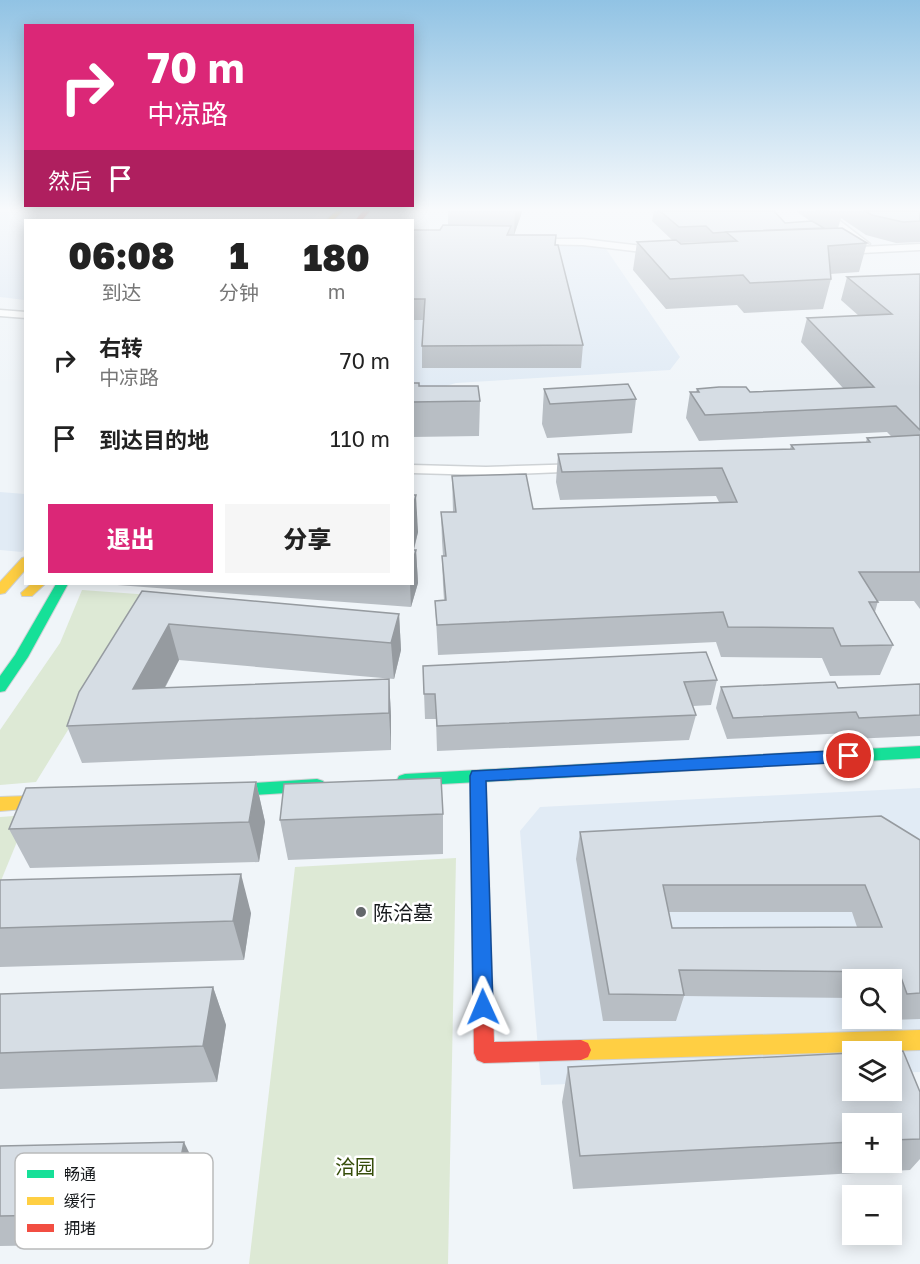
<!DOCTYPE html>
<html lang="zh">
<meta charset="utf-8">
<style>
:root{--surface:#fff;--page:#f6f6f6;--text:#222;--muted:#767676;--accent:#db2777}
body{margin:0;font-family:"Golos Text","Noto Sans SC",sans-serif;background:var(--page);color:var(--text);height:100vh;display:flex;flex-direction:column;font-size:22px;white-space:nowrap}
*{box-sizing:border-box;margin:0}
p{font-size:20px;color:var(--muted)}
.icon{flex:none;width:33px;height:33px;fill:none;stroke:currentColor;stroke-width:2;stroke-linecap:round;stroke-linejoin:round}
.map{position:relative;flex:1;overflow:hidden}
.drawer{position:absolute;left:24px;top:219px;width:390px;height:366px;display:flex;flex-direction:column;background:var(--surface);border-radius:0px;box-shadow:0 3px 15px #0003}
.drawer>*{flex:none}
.hud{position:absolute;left:24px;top:24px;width:390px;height:183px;border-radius:0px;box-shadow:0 3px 15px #0003;background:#db2777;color:#fff;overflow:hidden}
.fabs{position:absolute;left:842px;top:969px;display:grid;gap:12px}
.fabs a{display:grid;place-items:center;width:60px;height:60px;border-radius:0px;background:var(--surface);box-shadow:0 3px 15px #0003;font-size:30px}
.pin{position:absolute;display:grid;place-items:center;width:51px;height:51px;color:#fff;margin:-26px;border:3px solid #fff;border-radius:50%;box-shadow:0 2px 6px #0007}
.me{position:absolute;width:66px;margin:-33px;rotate:359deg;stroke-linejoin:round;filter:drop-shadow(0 0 4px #0008)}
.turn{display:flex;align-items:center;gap:21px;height:126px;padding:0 24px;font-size:27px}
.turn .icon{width:78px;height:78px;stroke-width:2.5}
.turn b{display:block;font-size:42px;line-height:51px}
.then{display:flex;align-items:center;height:57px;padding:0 24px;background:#0003;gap:12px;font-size:22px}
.eta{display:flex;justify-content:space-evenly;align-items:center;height:102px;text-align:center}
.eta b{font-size:36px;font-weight:800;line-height:42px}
.primary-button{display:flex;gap:12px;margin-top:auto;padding:12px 24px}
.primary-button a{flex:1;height:69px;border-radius:0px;background:var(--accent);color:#fff;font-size:24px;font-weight:800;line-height:69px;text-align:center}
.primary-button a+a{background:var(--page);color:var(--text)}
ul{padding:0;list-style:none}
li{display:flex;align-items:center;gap:18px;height:78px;padding:0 24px}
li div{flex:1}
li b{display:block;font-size:22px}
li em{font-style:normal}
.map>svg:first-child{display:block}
.built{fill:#e1ebf5;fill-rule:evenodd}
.green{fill:#dde9d5}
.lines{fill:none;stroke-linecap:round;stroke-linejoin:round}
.street-casing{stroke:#ced2d5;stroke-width:3}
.fast-casing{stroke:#ced2d5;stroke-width:2}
.slow-casing{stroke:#ced2d5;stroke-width:2}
.jam-casing{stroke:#ced2d5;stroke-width:2}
.street{fill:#fdfefe;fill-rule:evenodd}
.fast{fill:#16e098;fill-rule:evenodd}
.slow{fill:#ffcf43;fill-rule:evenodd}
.jam{fill:#f24e42;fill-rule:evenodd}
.wall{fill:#b8bec4;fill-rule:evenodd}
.shaded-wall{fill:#969ba0}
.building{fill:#d6dde4;stroke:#969ba0;stroke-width:1.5;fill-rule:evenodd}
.route{fill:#1a73e8;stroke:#114b97;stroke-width:1.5}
.poi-dot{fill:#63676a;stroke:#fff;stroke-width:2}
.labels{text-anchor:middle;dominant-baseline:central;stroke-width:5;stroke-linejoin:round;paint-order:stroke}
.near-poi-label{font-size:20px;fill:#171a1d;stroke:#fff;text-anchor:start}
.near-park-label{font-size:20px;fill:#364d0a;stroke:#fff}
.key{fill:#fff;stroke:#b9babb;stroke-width:1.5}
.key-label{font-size:16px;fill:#171a1d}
</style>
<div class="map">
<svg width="920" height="1264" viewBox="0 0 920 1264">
<rect width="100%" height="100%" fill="#f0f5f9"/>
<g class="built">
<path d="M0,211H321L312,220H26L25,300L0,297Z"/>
<path d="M413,242L604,246L680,357L670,370L456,383L413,396Z"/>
<path d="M0,492L25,494V548L22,552L0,550Z"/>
<path d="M920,788V1072L891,1073V1052H852V1074L541,1085L520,831L540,807ZM852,980H891V1018H852Z"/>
</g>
<g class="green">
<path d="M82,590L151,595L36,782L0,785V730L60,643Z"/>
<path d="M28,815L0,883V817Z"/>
<path d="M456,858L448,1264H249L295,867Z"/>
</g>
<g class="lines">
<g class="street-casing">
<g id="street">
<path d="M817,211H827L870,244L862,246Z"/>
<path d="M528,239H583L659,248L664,251L659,254L583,245L531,244L526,241Z"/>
<path d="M920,244V250L842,254L837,251L842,248Z"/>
<path d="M0,310L26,312V318L0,316Z"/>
<path d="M582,464L589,468L587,471L486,475L412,473V465L486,467Z"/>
</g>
</g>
<g class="fast-casing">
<g id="fast">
<path d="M56,584H68L28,657L5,691L0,692V676L15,655Z"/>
<path d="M920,746V758L405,786L399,784L397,780L399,776L405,774Z"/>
<path d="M317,779L323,781L325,785L323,789L317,791L222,797L216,795L214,791L216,787L222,785Z"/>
</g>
</g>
<g class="slow-casing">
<g id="slow">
<path d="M336,211H343L333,220H327Z"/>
<path d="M26,557V569L5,593L0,594V582L22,558Z"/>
<path d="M31,584H45L32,596H22L21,593Z"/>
<path d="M54,795L60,796L62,801L60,806L0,811V797Z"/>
<path d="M920,1030V1050L581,1060L574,1057L571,1050L574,1043L581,1040Z"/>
</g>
</g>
<g class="jam-casing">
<g id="jam">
<path d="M363,211H370L362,220H356Z"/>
<path d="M478,770L484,772L486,776L494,1042L581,1040L588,1043L591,1050L588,1057L581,1060L484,1063L477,1060L474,1053L470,776L472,772Z"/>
</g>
</g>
<use href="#street" class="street"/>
<use href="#fast" class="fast"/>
<use href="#slow" class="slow"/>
<use href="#jam" class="jam"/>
</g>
<g class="wall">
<path d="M448,211H522L521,215L514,235L555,245L583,345L581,368H422V346L423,320H412V230H440L448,225Z"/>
<path d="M654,211H774L785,223L810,221L796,211H920V242L896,243L866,235L841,218L838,228L867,243L859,272L830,274L831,279L823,309L744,313L737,305L666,309L633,270L637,242L672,240L652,221ZM703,242L704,243L681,244L680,243Z"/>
<path d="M920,274V609L914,601H878L875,612L893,645L880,675L830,676L822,658L721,657L716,642L438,655L435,601L444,600L443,585L442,556H443L442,541L441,512H453L452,476L533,509L719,502L716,496L560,500L556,482L558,454L790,449L791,445L866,442L867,438L892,437L887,432L699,441L686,418L690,392H696L697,389L750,392L843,388L801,342L807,318L859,316L841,300L847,277Z"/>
<path d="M412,383L420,386L480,401L479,436L412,437Z"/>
<path d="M544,389L636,399L632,433L547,438L542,424Z"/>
<path d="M412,495L418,532L414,550H416L418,583L411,607L104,584H412Z"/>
<path d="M142,591L399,614L401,650L394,679L179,660L165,688L389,679L391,716V750L82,763L67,726Z"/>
<path d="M423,666L717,680L711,705L693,706L696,715L689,740L437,751L436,719H425Z"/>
<path d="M920,684V736L851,739L848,733L727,739L716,708L721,687L838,688Z"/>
<path d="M256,782L265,822L259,862L30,868L9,829Z"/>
<path d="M443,814V854L288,860L280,820Z"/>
<path d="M580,832L920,840V1019L890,1020L891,980H852V998L684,996L676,1021H603L576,859ZM669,912H852L857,927L672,928Z"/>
<path d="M251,913L244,960L0,967V928Z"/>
<path d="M213,987L226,1025L217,1082L0,1089V994Z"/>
<path d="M568,1067L920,1092V1159L910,1170L573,1189L562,1102ZM852,1124H891V1162H852Z"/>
<path d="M0,1146L200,1175L188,1243L0,1246Z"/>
</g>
<g class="shaded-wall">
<path d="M515,211H522L521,215L514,235Z"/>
<path d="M416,495L418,532L413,552L412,510Z"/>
<path d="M416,550L418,583L411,607L410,584H412V564Z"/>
<path d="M399,614L401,650L394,679L391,643Z"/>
<path d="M169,624L179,660L146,723L133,689Z"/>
<path d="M389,679L391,716V750L389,713Z"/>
<path d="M256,782L265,822L259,862L249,822Z"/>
<path d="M241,874L251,913L244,960L233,921Z"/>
<path d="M213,987L226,1025L217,1082L203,1046Z"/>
<path d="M184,1142L200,1175L188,1243L170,1213Z"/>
</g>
<g class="building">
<path d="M660,211H774L785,223L812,221L824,228L726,232H727L713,233L706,226L679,227Z"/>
<path d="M866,211H920V221L903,222L872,215Z"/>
<path d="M443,225L511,226L507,235H556L555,245H558L583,345L422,346L425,299H412V230H440Z"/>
<path d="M842,228L867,243L828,246L831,279L750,283L743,275L670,279L637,242L676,240L681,244L737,241L726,232Z"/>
<path d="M920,274V430L896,406L705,415L690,392H699L697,389L719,387H746L750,392L874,387L807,318L892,314L847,277Z"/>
<path d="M412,383H419V386H478L480,401L412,402Z"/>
<path d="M628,384L636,399L550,404L544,389Z"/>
<path d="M920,435V572H859L878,602H869L893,645L841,646L833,628L728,627L723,612L437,625L435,601L446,600L442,556H446L441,512H456L452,476L526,474L533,509L737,502L722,468L562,472L558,454L794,449L791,445L870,442L867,438Z"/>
<path d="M412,495H416L412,510Z"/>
<path d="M412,550H416L412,564Z"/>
<path d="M142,591L399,614L391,643L169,624L133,689L389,679V713L67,726L79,692Z"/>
<path d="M706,652L717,680L684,682L696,715L437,726L435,694H424L423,666Z"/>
<path d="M835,682L838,688L920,684V715L859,718L856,712L733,718L721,687Z"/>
<path d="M441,778L443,814L280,820L284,784Z"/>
<path d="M256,782L249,822L9,829L26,788Z"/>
<path d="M881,816L920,840V993L907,994L899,972L679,970L684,995L609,994L580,832ZM663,885H865L882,927L672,928Z"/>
<path d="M241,874L233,921L0,928V880Z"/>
<path d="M213,987L203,1046L0,1053V994Z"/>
<path d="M903,1051L920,1092V1139L891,1140V1124H852V1142L580,1156L568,1067L852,1053V1090H891V1052H883Z"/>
<path d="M184,1142L170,1213L0,1216V1146Z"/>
</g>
<linearGradient id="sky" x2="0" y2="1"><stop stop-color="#91c3e4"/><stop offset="0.54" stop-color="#f8fafc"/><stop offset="1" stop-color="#f8fafc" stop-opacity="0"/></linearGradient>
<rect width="920" height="388" fill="url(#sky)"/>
<path class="route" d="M849,750L854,751L857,756L854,760L849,762L486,781L493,1007L490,1014L483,1017L476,1014L473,1007L470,776L472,771Z"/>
<circle class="poi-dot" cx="361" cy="912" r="6"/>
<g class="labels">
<g class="near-poi-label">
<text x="373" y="912">陈洽墓</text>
</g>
<g class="near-park-label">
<text x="355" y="1166">洽园</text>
</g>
</g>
<rect x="15" y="1153" width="198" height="96" rx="9" class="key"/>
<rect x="27" y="1170" width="27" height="8" fill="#16e098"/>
<rect x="27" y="1197" width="27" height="8" fill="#ffcf43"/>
<rect x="27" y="1224" width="27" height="8" fill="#f24e42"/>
<g class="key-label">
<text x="64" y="1180">畅通</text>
<text x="64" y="1207">缓行</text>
<text x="64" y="1234">拥堵</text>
</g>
</svg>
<div class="fabs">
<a><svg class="icon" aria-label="search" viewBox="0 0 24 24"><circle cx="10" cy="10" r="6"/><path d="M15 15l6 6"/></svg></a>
<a><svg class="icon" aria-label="layers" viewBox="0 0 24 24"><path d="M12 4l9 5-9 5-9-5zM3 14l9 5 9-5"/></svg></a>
<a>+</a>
<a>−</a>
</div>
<div class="pin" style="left:849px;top:756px;background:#d93025"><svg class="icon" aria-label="arrive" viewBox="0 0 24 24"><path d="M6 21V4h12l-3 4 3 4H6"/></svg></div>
<svg class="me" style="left:483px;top:1007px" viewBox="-20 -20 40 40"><path d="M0-17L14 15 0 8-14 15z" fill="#1a73e8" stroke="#fff" stroke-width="4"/></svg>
<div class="hud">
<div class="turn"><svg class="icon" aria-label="right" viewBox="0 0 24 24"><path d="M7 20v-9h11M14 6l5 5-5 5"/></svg><div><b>70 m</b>中凉路</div></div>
<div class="then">然后<svg class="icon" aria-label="arrive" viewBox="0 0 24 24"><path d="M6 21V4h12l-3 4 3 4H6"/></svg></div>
</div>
<section class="drawer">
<div class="eta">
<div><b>06:08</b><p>到达</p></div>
<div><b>1</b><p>分钟</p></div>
<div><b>180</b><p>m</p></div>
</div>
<ul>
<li><svg class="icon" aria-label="right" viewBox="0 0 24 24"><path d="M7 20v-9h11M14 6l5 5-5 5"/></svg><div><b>右转</b><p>中凉路</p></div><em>70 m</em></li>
<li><svg class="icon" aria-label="arrive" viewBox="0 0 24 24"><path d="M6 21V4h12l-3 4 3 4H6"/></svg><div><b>到达目的地</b></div><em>110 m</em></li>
</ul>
<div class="primary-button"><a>退出</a><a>分享</a></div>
</section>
</div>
